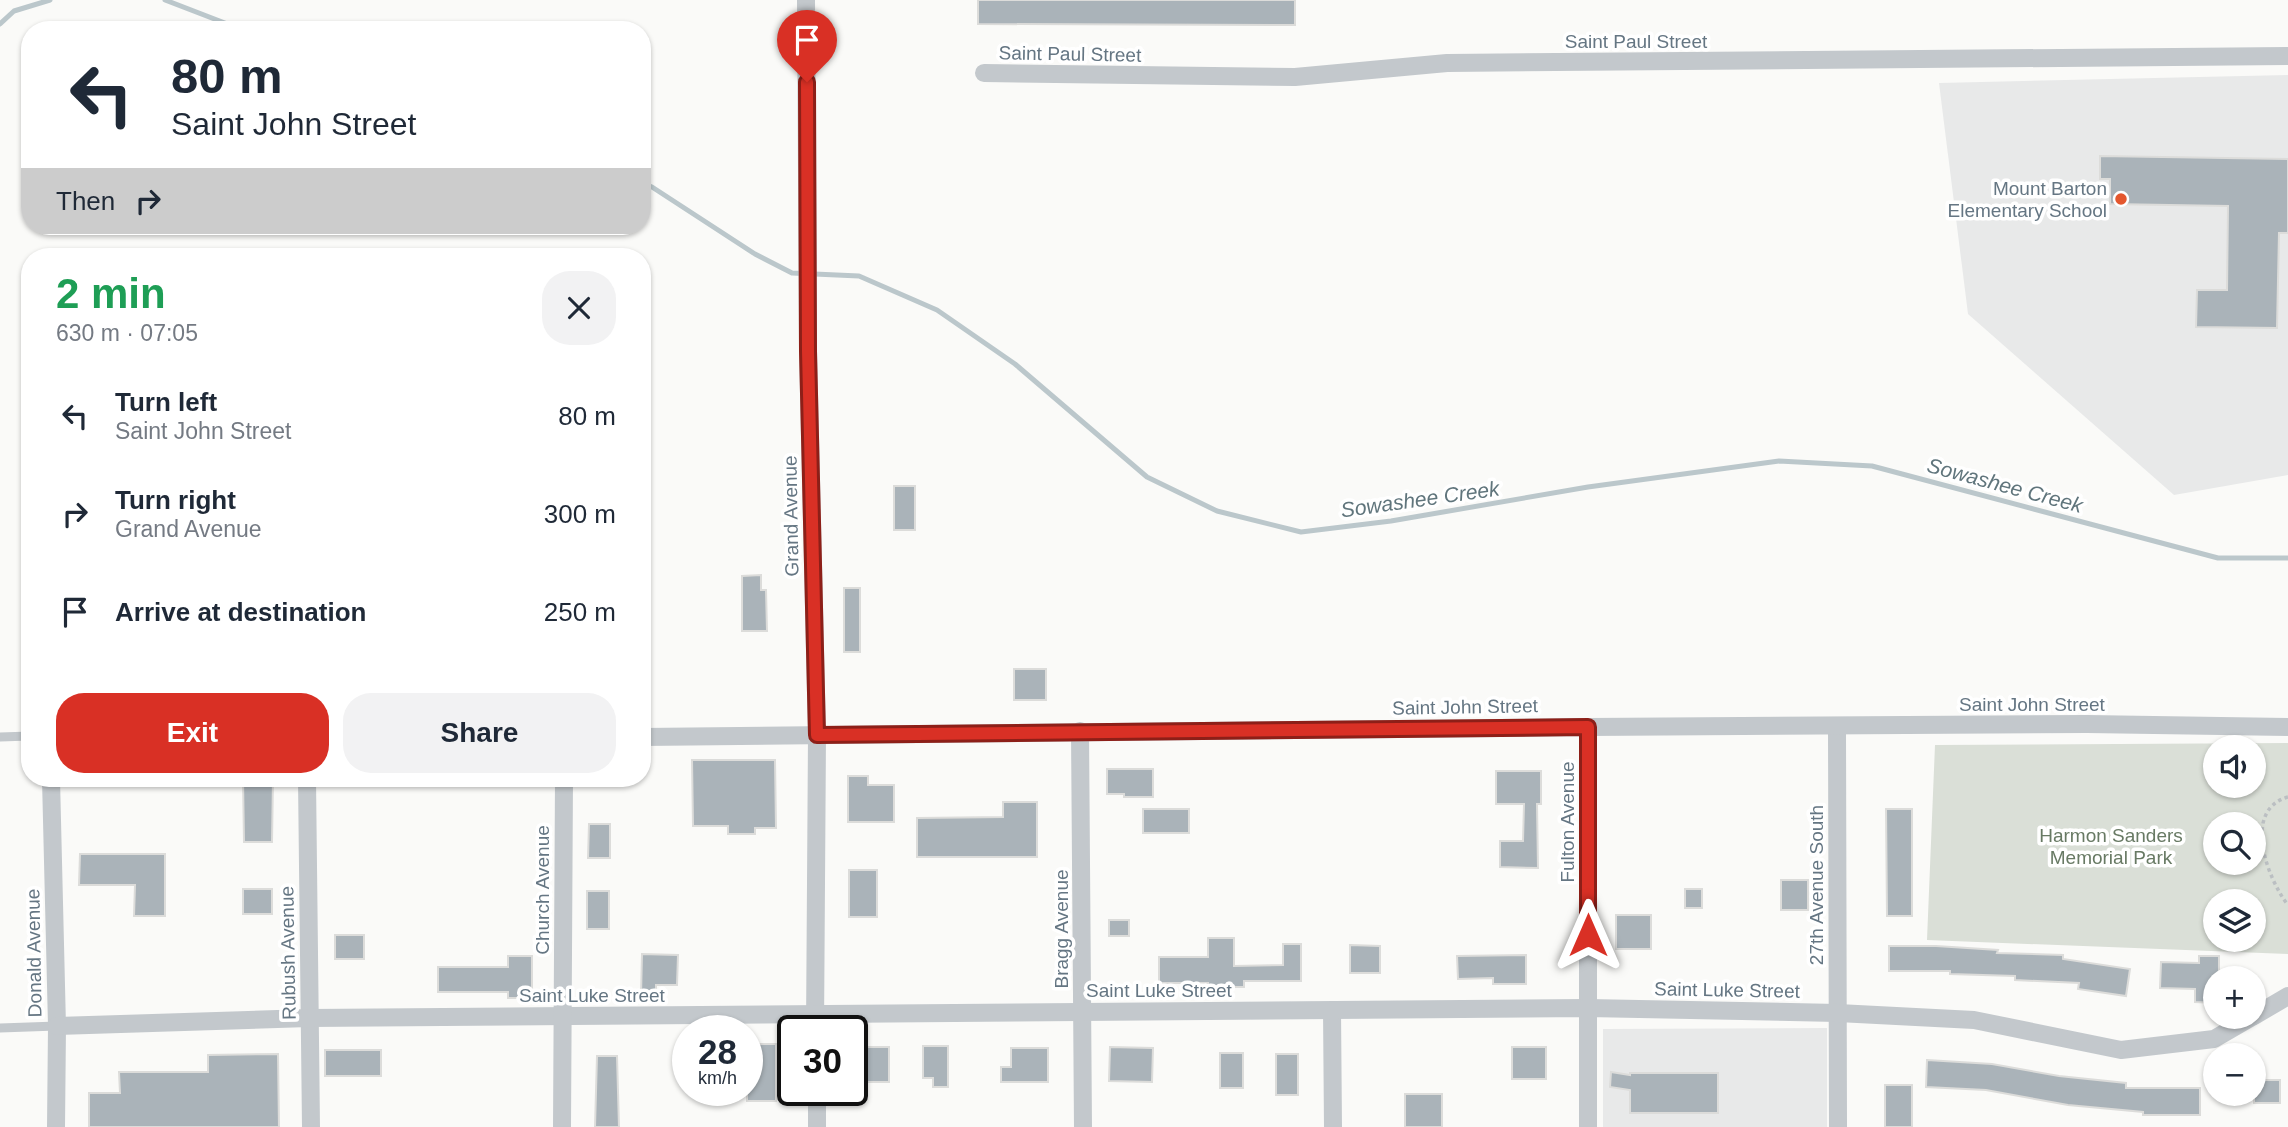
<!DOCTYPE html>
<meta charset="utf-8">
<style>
:root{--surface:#fff;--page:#f2f2f3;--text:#1f2937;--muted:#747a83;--accent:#d93025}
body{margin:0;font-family:Arial,sans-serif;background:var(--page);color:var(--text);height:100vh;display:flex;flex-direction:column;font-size:26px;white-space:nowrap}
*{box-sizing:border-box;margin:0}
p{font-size:23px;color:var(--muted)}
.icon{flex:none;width:38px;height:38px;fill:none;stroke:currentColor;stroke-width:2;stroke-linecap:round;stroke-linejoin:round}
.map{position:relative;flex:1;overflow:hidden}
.details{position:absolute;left:21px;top:248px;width:630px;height:539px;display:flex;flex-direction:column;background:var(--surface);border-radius:28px;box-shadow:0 2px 5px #0004}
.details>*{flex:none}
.hud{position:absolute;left:21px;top:21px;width:630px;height:214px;border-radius:28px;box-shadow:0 2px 5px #0004;background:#fff;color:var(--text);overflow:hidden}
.tools{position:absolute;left:2203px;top:735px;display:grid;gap:14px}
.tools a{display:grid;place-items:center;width:63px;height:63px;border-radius:50%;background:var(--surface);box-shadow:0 2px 5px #0004;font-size:35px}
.speed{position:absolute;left:672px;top:1015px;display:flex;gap:14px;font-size:35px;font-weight:700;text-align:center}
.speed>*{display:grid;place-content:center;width:91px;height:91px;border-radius:50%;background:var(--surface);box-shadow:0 2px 5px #0004;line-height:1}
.speed small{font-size:18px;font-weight:400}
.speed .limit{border:4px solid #111;border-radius:10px;background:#fff;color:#111}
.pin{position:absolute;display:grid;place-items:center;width:60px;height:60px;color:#fff;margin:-72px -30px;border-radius:50% 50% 50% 0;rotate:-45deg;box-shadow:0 0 7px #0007}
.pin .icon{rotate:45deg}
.me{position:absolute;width:77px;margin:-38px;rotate:0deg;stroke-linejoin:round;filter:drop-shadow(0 0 5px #0008)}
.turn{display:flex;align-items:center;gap:24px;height:147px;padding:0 35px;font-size:32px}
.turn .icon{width:91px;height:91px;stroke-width:2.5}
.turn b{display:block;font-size:49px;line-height:60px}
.then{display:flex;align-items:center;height:66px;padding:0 35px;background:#0003;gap:14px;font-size:26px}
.round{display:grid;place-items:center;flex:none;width:74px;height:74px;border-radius:28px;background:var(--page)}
.head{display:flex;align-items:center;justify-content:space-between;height:119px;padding:0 35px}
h1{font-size:42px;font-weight:600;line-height:52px;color:#1e9e55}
.primary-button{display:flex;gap:14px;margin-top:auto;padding:14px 35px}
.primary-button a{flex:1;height:80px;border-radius:28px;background:var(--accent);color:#fff;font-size:28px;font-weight:600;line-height:80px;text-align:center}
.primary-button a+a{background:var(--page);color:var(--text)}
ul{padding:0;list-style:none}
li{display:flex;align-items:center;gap:21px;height:98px;padding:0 35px}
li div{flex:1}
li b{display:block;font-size:26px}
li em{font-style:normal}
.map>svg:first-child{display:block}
.built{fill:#e8e9e9}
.green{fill:#dadfd7;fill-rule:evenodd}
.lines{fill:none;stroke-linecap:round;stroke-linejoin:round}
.stream{stroke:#bbc7cb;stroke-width:5}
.building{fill:#aab3b9;stroke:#dcdcda;stroke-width:2}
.path{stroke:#bbbfc2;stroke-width:3.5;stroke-dasharray:3.5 3.5;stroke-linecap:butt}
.service{stroke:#c3c8cc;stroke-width:9}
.minor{stroke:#c3c8cc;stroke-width:18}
.route-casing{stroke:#8d1f18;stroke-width:18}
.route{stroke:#d93025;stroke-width:12}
.poi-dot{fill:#e4572e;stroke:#fff;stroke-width:2.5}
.labels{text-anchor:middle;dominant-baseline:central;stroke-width:7;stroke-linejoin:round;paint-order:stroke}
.street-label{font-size:19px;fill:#657683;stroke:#fff}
.poi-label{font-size:19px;fill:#657683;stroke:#fff;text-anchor:end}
.park-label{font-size:19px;fill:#687a64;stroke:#fff}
.water-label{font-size:21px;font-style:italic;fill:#60757c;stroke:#fff}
</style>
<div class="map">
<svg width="2288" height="1127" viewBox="0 0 2288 1127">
<rect width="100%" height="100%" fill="#fafaf8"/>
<g class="built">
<path d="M2288,75V475L2174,495L1968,314L1939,83Z"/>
<path d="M1827,1028V1127H1603V1029Z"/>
</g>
<path class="green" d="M2288,743V954L1927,940L1935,745ZM2216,747H2254V786H2216ZM2216,824H2254V863H2216ZM2216,901H2254V940H2216Z"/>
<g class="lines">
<g class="stream">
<path d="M165,0L243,30"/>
<path d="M0,24L14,11L50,0"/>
<path d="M642,183L652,187L755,254L792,273L859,276L937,310L1015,364L1147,477L1217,511L1301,532L1391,521L1588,487L1779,461L1872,466L2218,558H2288"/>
</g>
</g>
<g class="building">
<path d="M978,0H1295V25L978,24Z"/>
<path d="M2100,156L2288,159V233H2279L2277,328L2196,327L2197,290H2227L2228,206L2110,204V179H2100Z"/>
<rect x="894" y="486" width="21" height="44"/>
<path d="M761,575V590H766L767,631H742V576Z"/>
<rect x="844" y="588" width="16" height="64"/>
<rect x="1014" y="669" width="32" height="31"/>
<path d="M692,760H775L776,828H755V834H728V826H693Z"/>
<path d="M1107,769H1153V797H1124V794H1107Z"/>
<path d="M1496,771H1541V804H1537L1538,868L1500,867V841H1523L1524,804H1496Z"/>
<path d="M848,776H868V785H894V822H848Z"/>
<path d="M243,779H273L272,842H244Z"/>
<path d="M1003,802H1037V857H917V818L1003,817Z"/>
<rect x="1143" y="809" width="46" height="24"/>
<path d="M1886,809H1912V916H1887Z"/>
<path d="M589,824H610V858H588Z"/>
<path d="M80,854H165V916H134L135,885H79Z"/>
<rect x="849" y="870" width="28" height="47"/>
<rect x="1781" y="880" width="27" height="30"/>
<rect x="243" y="889" width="29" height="25"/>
<rect x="1685" y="889" width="17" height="19"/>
<rect x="587" y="891" width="22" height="38"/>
<rect x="1616" y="915" width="35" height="34"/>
<rect x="1109" y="920" width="20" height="16"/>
<rect x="335" y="935" width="29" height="24"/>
<path d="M1208,938H1234V966L1283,965V944H1301V981H1244V987H1208V983H1159V957H1208Z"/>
<path d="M1350,945L1380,946V973H1350Z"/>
<path d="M1889,946H1936L1998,950L1997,953L2063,955V959L2130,969L2126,996L2078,989L2079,983L2015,980V976L1950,974V971H1889Z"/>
<path d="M642,954L678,955L677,985H656V995H641Z"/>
<path d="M1526,955V984H1493V978L1458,979L1457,956Z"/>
<path d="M508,956H532V998H508V992H438V967H508Z"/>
<path d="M2199,956H2219V978H2216V1003L2195,1002V989L2160,988L2161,962L2199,963Z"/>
<rect x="747" y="1044" width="29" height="57"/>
<path d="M923,1046H948V1087H933V1078H923Z"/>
<rect x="854" y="1047" width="35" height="35"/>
<path d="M1110,1047L1153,1048L1152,1082L1109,1081Z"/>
<rect x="1512" y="1047" width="34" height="32"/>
<path d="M1011,1048H1048V1082H1001V1067H1011Z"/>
<rect x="325" y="1050" width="56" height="26"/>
<rect x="1220" y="1053" width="23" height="35"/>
<path d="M278,1054L279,1127H89V1093H120L119,1072H208V1055Z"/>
<rect x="1276" y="1054" width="22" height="41"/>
<path d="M597,1056H617L619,1127H595Z"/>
<path d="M1927,1060L1992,1064L2059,1076L2126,1083V1088H2200V1115H2143V1112L2068,1105L1986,1090L1926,1087Z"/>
<path d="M1611,1072L1630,1075V1073H1718V1113H1630V1090L1610,1087Z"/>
<rect x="2254" y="1080" width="26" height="23"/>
<rect x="1885" y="1085" width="27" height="42"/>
<rect x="1405" y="1094" width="37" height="33"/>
</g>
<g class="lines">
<path class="path" d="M2288,797C2241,810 2268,880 2288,905"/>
<g class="service">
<path d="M0,737L30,736"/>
<path d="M0,1028L57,1026"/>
</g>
<g class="minor">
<path d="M806,0L808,351L817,735L815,1031"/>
<path d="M984,73L1295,77L1447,63L2288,56"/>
<path d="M1588,727V1127"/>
<path d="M1837,727L1838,1127"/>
<path d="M1080,731L1083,1127"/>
<path d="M642,737L1588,727L2087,724L2288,727"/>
<path d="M51,779L57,1026L56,1127"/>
<path d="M307,779L311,1127"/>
<path d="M1332,1010L1333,1127"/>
<path d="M2254,1016L2288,996"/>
<path d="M57,1026L309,1018L1588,1008L1838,1013L1974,1020L2121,1050L2214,1039L2252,1017"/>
<path d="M817,1090V1127"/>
<path d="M562,1127L564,779"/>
</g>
</g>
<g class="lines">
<g class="route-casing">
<path id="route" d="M807,82L808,351L817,735L1588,727V935"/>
</g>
<use href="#route" class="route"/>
</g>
<circle class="poi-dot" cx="2121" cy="199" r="7"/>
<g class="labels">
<g class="street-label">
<text x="1636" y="41">Saint Paul Street</text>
<text transform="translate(1070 54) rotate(1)">Saint Paul Street</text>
<text transform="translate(791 516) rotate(-91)">Grand Avenue</text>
<text x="2032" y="704">Saint John Street</text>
<text transform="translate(1465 707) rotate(-1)">Saint John Street</text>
<text transform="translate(1567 822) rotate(-90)">Fulton Avenue</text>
<text transform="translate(1816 885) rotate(-90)">27th Avenue South</text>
<text transform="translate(542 890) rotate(-90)">Church Avenue</text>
<text transform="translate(1061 929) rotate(-90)">Bragg Avenue</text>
<text transform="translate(34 953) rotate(-91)">Donald Avenue</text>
<text transform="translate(288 953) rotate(-91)">Rubush Avenue</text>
<text x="1159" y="990">Saint Luke Street</text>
<text transform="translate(1727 990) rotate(1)">Saint Luke Street</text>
<text x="592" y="995">Saint Luke Street</text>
</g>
<g class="poi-label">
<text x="2107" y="188">Mount Barton<tspan x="2107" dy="22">Elementary School</tspan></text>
</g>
<g class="park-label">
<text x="2111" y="835">Harmon Sanders<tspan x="2111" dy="22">Memorial Park</tspan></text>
</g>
<g class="water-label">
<text transform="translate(2005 485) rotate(15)">Sowashee Creek</text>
<text transform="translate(1420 499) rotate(-8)">Sowashee Creek</text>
</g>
</g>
</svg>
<div class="tools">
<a><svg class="icon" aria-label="sound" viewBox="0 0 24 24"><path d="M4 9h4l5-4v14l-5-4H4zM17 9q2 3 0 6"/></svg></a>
<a><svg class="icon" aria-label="search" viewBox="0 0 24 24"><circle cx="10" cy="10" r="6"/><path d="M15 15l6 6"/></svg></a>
<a><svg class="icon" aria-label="layers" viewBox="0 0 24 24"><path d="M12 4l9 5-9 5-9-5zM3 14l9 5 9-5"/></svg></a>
<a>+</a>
<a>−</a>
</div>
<div class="speed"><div>28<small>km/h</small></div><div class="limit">30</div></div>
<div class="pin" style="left:807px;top:82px;background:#d93025"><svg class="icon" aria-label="arrive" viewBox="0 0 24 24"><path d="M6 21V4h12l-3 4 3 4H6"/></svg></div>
<svg class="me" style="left:1588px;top:935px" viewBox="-20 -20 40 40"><path d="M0-17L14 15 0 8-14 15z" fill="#d93025" stroke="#fff" stroke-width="4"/></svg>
<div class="hud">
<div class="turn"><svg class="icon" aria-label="left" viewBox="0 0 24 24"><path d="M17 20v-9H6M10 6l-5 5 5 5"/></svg><div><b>80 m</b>Saint John Street</div></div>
<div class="then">Then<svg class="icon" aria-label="right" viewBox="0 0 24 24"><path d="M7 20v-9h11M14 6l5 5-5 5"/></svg></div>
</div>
<section class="details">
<div class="head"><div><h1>2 min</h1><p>630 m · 07:05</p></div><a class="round"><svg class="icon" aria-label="close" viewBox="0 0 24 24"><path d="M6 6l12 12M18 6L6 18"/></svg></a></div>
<ul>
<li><svg class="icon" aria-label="left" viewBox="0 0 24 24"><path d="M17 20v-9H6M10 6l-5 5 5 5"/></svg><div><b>Turn left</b><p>Saint John Street</p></div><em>80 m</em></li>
<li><svg class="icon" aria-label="right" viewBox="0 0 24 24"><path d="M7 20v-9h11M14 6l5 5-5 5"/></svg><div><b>Turn right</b><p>Grand Avenue</p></div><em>300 m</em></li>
<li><svg class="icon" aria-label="arrive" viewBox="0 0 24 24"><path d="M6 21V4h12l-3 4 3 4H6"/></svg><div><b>Arrive at destination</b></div><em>250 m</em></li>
</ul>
<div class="primary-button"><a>Exit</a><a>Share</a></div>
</section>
</div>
